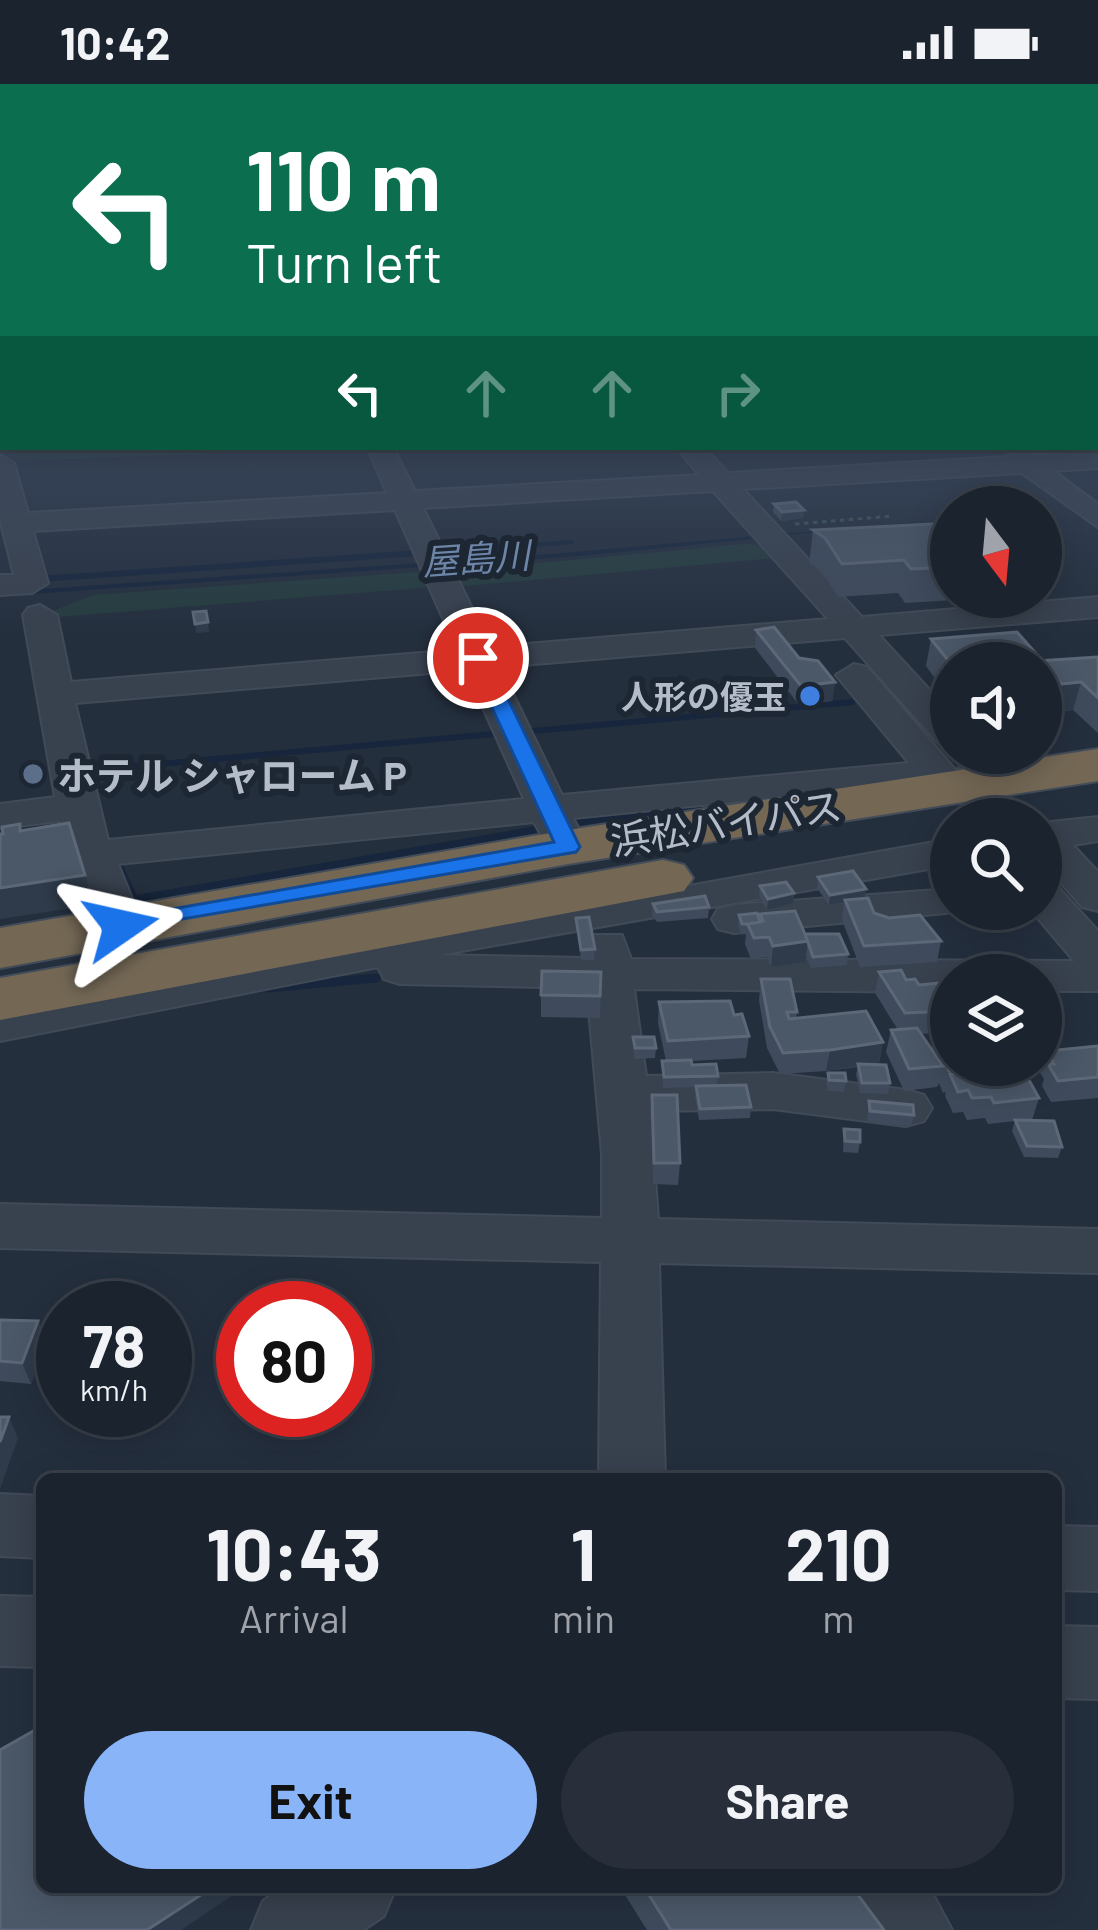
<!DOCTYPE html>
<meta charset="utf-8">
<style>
:root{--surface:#1b232e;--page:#282f3a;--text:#f1f3f6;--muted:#a0a4aa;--line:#39404a;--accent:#8ab4f8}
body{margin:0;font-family:Barlow,"Noto Sans JP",sans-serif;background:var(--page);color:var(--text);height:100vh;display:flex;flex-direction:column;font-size:45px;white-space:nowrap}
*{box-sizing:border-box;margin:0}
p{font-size:39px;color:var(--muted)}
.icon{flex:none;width:66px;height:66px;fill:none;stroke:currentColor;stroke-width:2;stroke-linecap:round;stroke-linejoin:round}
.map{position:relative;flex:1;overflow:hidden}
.panel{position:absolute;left:36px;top:1389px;width:1026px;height:420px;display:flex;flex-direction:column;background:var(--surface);border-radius:18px;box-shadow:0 6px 30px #0003,0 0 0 3px var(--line)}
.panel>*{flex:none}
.hud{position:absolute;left:0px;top:0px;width:1098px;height:366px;box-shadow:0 6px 30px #0003,0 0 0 3px var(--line);background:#0b6e4f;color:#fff;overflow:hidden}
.needle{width:78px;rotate:164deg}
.controls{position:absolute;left:930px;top:402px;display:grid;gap:24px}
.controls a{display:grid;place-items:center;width:132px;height:132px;border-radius:50%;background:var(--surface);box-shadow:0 6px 30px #0003,0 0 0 3px var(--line);font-size:60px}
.speed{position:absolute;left:36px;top:1197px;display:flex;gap:24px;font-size:60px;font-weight:700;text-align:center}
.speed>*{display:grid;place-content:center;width:156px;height:156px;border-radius:50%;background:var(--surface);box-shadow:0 6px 30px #0003,0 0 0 3px var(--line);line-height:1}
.speed small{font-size:30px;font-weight:400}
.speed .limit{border:18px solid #d22;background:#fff;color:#111}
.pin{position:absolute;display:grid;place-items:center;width:102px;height:102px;color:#fff;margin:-51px;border:6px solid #fff;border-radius:50%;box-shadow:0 3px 12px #0007}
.me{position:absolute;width:132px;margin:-66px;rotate:79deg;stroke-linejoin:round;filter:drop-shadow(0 0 9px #0008)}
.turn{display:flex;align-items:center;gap:42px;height:252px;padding:0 48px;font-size:54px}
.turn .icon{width:156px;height:156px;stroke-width:2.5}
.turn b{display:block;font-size:84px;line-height:102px}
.lanes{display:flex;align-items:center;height:114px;padding:0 48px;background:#0003;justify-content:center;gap:60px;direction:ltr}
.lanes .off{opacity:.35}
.eta{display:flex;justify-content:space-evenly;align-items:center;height:204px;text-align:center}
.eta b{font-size:72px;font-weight:700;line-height:84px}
.button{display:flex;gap:24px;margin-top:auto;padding:24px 48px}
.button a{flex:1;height:138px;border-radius:72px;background:var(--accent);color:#111;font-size:48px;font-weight:700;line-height:138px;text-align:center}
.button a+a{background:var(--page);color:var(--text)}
.status{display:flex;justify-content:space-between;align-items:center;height:84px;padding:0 60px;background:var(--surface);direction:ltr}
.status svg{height:33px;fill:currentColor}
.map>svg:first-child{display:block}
.green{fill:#263c3f}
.water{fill:#17263c}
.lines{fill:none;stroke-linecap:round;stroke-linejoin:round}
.stream-far2{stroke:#17263c;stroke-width:4.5}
.stream-far1{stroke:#17263c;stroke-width:6}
.stream{stroke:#17263c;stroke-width:9}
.minor-tunnel-far1{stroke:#3a4453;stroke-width:34;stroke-dasharray:34 18;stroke-linecap:butt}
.minor-tunnel{stroke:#3a4453;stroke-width:45;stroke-dasharray:45 22;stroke-linecap:butt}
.minor-casing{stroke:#414a57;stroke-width:4}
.highway-casing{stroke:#434c59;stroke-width:4}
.path{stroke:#3f5557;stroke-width:3;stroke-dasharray:4.5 4.5;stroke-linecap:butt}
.minor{fill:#38414e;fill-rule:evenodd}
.highway{fill:#746855;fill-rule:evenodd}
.wall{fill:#3f4b5c}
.shaded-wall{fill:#2f3b4b}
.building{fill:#4b5868;stroke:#5c6777;stroke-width:3}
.route{fill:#1a73e8;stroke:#114b97;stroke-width:3}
.shop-dot{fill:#3f7fe0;stroke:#1d2633;stroke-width:4.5}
.service-dot{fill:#5c6f8a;stroke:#1d2633;stroke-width:4.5}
.labels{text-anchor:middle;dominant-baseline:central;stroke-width:12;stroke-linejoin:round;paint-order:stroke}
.far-poi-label{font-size:33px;font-weight:bold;fill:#b4bcc9;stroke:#1d2633;text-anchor:end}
.far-water-label{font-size:36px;font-style:italic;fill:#6d86a8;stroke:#1d2633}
.poi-label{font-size:39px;font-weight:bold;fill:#b4bcc9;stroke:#1d2633;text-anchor:start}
.street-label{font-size:39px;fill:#b4bcc9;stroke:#1d2633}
</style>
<div class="status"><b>10:42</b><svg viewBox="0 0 49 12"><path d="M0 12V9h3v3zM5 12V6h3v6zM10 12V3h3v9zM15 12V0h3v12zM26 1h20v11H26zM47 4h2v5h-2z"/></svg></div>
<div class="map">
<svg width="1098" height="1846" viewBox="0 0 1098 1846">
<rect width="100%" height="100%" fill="#242f3e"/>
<g class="green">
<path d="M36,363H368L21,377L7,372Z"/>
<path d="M746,460L766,462L776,474L465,502H457L450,487Z"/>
<path d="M418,488H427L434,503L58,533L50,528L93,511Z"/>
</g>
<path class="water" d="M951,435L581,472L0,512V508L551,470Z"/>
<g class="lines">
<g class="stream-far2">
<path d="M0,365L20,363"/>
<path d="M440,468L572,458"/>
<path d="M396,471L419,469"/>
</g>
<g class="stream-far1">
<path d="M440,468H446"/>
<path d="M39,495L419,469"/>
<path d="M929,611L951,609"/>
<path d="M522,648L852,618"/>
<path d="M83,687L504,649"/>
</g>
<g class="stream">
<path d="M569,742L698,721"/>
<path d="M118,781L134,816L546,745"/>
<path d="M268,904L376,894"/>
</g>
<path class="minor-tunnel-far1" d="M956,683L971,700"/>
<path class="minor-tunnel" d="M968,697L1002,735"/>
<g class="minor-casing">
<g id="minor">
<rect x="1095" y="314" width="3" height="16"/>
<path d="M367,363H393L415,407L699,391L676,363H704L728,389L1005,373L1019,365L1034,371L1098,368V384L1054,387L1098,420V443L1022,389L743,405L862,533L1098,513V533L879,551L951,629V662L938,659L845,554L500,583L562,711L909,679L836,591L854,580L867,583L970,703L964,711C941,717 934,709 920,692L902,701L573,734L581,749L575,758H545L534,738L118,780L143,842L137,852H105L60,737L0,744V720L55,713L23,531L28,524L40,521L57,531L71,598L457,566L395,426L33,447L48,499L32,509L0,511V491H14L0,435V371L14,379L28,429L387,409ZM713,407L828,535L491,563L423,424ZM466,586L524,715L108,756L75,619Z"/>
<path d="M1098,733V757L1073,761L1098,788V827L1082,823L1041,776V739Z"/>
<path d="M951,755V781L439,871L584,874L590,851H622L631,875L1074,877L1030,825H1041V797L1056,801L1098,847V907H1041V891H951V908L634,905L646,992L773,989L906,1006L924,1011L932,1024L924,1037L906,1042L773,1025L650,1027L658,1135L1098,1145V1189L659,1179L665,1395H599L601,1178L0,1164V1120L602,1134V1070L587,904L400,900L384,895L378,883L0,957V925Z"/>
<path d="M951,805V825L967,827L734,849L718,845L712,835L718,825L734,821Z"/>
<path d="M0,1410L42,1412V1474L0,1472Z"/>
<path d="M1056,1442L1098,1443V1507L1056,1506Z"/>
<path d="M0,1512L42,1513V1583L0,1582Z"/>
<path d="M1056,1542L1098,1543V1615L1056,1614Z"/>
<path d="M283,1803H396L384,1832L363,1846H251L263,1817Z"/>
<path d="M837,1803H929L952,1846H860Z"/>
</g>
</g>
<g class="highway-casing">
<g id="highway">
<path d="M1098,665V697L568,780L0,884V844L568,746Z"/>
<path d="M663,776L684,781L693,794L684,807L0,936V894Z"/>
</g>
</g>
<path class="path" d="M795,440L893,432"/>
<use href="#minor" class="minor"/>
<use href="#highway" class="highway"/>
</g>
<g class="wall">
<path d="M774,420L804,426L803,434L781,437L773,428Z"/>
<path d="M951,439V513H1009L1006,526L964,527L955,516L905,519L898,509L838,513L821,486L809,479L813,446Z"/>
<path d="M756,546L835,598L832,617L799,621L755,564Z"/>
<path d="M931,555L1039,573L1038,577L1098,573V649L1073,626L1055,628L1041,615V579H951V606L941,603L926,582Z"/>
<path d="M818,793L864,815L874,829L941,857L937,878L860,883L842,836L844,819L829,821L817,804Z"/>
<path d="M760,802L794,809L793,819L767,826L759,812Z"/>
<path d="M653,820L709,823L708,834L657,838L652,831Z"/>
<path d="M760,830L848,870L847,881L811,884L806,872L805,878L771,883L767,873L751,875L745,860L746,850H741L738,842L739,831L760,837Z"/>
<path d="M576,834L595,865L594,876H581Z"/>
<path d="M601,888L600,934L541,933V911Z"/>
<path d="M879,888L919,901L951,898V948L921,950L931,966L934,956L1020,981L1018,986L1039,1014L1032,1036L1062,1063L1058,1074L1024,1073L1012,1047L1015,1037L988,1040L985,1034L967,1036L963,1028L953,1029L945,1012L946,1008L943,1009L939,999L937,1003L904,1007L886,968L891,946H898L875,909Z"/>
<path d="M761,895L797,928L796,934L883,958L879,979L874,980L890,999L888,1010L860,1009L856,990L858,983L826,987L780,990L767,964L759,916Z"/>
<path d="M659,918L734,931L749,952L746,974L691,977L692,981L718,992L717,1002L751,1023L750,1034L699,1036L695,1013L696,1003L663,1004L662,977H666L658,939Z"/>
<path d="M633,953L656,964L655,974L634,975Z"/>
<path d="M1098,962V1014L1051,1018L1042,1002L1044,995L1040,989L1047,967Z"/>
<path d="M828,989L846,997L844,1008L828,1007L826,1000Z"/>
<path d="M652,1011L680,1079L678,1101L653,1100Z"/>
<path d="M869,1017L914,1031L911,1042L867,1038Z"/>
<path d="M844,1045L860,1058L858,1069L843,1068Z"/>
<path d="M0,1236L38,1237L46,1258L31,1300L0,1297Z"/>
<path d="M620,1803H852L884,1846H647Z"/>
</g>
<g class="shaded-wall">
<path d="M804,426L803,434L781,437L782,428Z"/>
<path d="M208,538L209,548L196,549L195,540Z"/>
<path d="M835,598L832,617L799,621L801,602Z"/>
<path d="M1081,598L1073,626L1055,628L1062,600Z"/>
<path d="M85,791L93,821L0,835V804Z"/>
<path d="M866,805L864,815L829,821L830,811Z"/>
<path d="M794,809L793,819L767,826L768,815Z"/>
<path d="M808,857L805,878L771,883L773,862Z"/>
<path d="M883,958L879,979L826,987L830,966Z"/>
<path d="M38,1237L46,1258L31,1300L22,1279Z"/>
<path d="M9,1333L18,1354L0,1405V1358Z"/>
<path d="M213,1803H245L181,1846H147Z"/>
</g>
<g class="building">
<path d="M796,418L804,426L782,428L774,420Z"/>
<path d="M951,439V483L911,485L904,476L842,480L825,454L813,446Z"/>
<path d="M206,527L208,538L195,540L193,528Z"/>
<path d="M774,543L799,574L818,577L835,598L801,602L756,546Z"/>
<path d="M1017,548L1039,573L958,579L947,575L931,555Z"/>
<path d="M1098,573V614L1081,598L1062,600L1037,577Z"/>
<path d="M69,739L85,791L0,804V750H3L2,743L20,740V747Z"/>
<path d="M853,787L866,805L830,811L818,793Z"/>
<path d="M786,798L794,809L768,815L760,802Z"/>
<path d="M705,812L709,823L657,828L653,820Z"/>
<path d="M868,814L874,829L889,834L920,831L941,857L864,862L845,816Z"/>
<path d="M795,827L808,857L773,862L769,853L754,854L747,839L763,837L760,830Z"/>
<path d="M757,829L760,838L748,840H742L739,831Z"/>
<path d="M589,833L595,865L581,866L576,834Z"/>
<path d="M805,850H839L848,870L813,873Z"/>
<path d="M901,886L906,896L915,895L919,901L951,898V927L905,929L879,888Z"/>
<path d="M542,887L601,888L600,912L541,911Z"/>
<path d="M761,895H790L797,928H787L789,935L866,927L883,958L830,966L783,969L770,943Z"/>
<path d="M730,917L734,931L742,930L749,952L668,957L659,918Z"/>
<path d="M917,944L943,982L909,985L891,946Z"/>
<path d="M633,953H654L656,964H635Z"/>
<path d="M951,955V981H1011L949,987L934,956Z"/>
<path d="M1098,962V993L1058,997L1048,980H1054L1047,967Z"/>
<path d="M691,976L692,981L716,980L718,992L664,993L662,977Z"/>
<path d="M858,980L886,981L890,999H862Z"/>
<path d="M1014,984L1025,989L1039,1014L994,1019L991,1013L972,1014L968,1006L958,1008L950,990Z"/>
<path d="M828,989H845L846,997L829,996Z"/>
<path d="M746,1001L751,1023L700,1025L696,1002Z"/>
<path d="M652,1011H677L680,1079H654Z"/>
<path d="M869,1017L913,1021L914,1031L870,1027Z"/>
<path d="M1015,1036L1054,1037L1062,1063L1027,1062Z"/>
<path d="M844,1045L860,1046V1058L845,1057Z"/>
<path d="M0,1236L38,1237L22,1279L0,1277Z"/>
<path d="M0,1333H9L0,1358Z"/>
<path d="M42,1642V1803H213L147,1846H0V1666Z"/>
<path d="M644,1803H852L884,1846H671Z"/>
</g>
<linearGradient id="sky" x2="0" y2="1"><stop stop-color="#141a22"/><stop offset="0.53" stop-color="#3f4d63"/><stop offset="1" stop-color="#3f4d63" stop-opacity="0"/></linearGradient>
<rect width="1098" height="548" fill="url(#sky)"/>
<path class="route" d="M478,568L488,574L580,763L576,768L112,847V836L121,834L554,758L469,574Z"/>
<circle class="shop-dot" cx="810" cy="612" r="12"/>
<circle class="service-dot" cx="33" cy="690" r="12"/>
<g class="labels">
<g class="far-poi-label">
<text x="786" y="612">人形の優玉</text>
</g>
<g class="far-water-label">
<text transform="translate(476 473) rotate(-4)">屋島川</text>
</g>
<g class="poi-label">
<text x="57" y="690">ホテル シャローム P</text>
</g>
<g class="street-label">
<text transform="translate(726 738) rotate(-9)">浜松バイパス</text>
</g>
</g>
</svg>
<div class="controls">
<a><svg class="needle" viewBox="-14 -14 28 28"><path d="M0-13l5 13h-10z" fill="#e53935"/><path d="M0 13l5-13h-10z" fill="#a0a4aa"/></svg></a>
<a><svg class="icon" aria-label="sound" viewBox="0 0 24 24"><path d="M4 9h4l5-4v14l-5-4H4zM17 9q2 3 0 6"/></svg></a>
<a><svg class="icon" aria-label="search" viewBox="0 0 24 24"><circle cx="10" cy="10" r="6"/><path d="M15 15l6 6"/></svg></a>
<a><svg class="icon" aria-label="layers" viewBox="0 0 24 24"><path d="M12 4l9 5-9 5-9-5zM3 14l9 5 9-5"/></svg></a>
</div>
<div class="speed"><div>78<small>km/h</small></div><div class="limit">80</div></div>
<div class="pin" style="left:478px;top:574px;background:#d93025"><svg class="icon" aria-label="arrive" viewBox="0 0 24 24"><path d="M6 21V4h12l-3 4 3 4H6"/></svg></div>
<svg class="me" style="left:121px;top:842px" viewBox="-20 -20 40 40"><path d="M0-17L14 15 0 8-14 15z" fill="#1a73e8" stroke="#fff" stroke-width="4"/></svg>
<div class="hud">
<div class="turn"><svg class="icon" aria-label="left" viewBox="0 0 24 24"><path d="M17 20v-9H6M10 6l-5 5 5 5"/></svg><div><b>110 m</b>Turn left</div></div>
<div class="lanes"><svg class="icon" aria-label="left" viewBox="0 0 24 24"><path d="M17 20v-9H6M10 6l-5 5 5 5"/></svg><svg class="icon off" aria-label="ahead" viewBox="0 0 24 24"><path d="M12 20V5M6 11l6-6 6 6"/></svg><svg class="icon off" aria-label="ahead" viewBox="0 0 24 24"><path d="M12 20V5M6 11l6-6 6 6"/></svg><svg class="icon off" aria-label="right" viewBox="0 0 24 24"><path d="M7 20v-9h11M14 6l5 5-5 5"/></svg></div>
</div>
<section class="panel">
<div class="eta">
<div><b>10:43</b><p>Arrival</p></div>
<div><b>1</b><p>min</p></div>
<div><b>210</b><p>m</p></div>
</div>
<div class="button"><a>Exit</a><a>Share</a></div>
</section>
</div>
